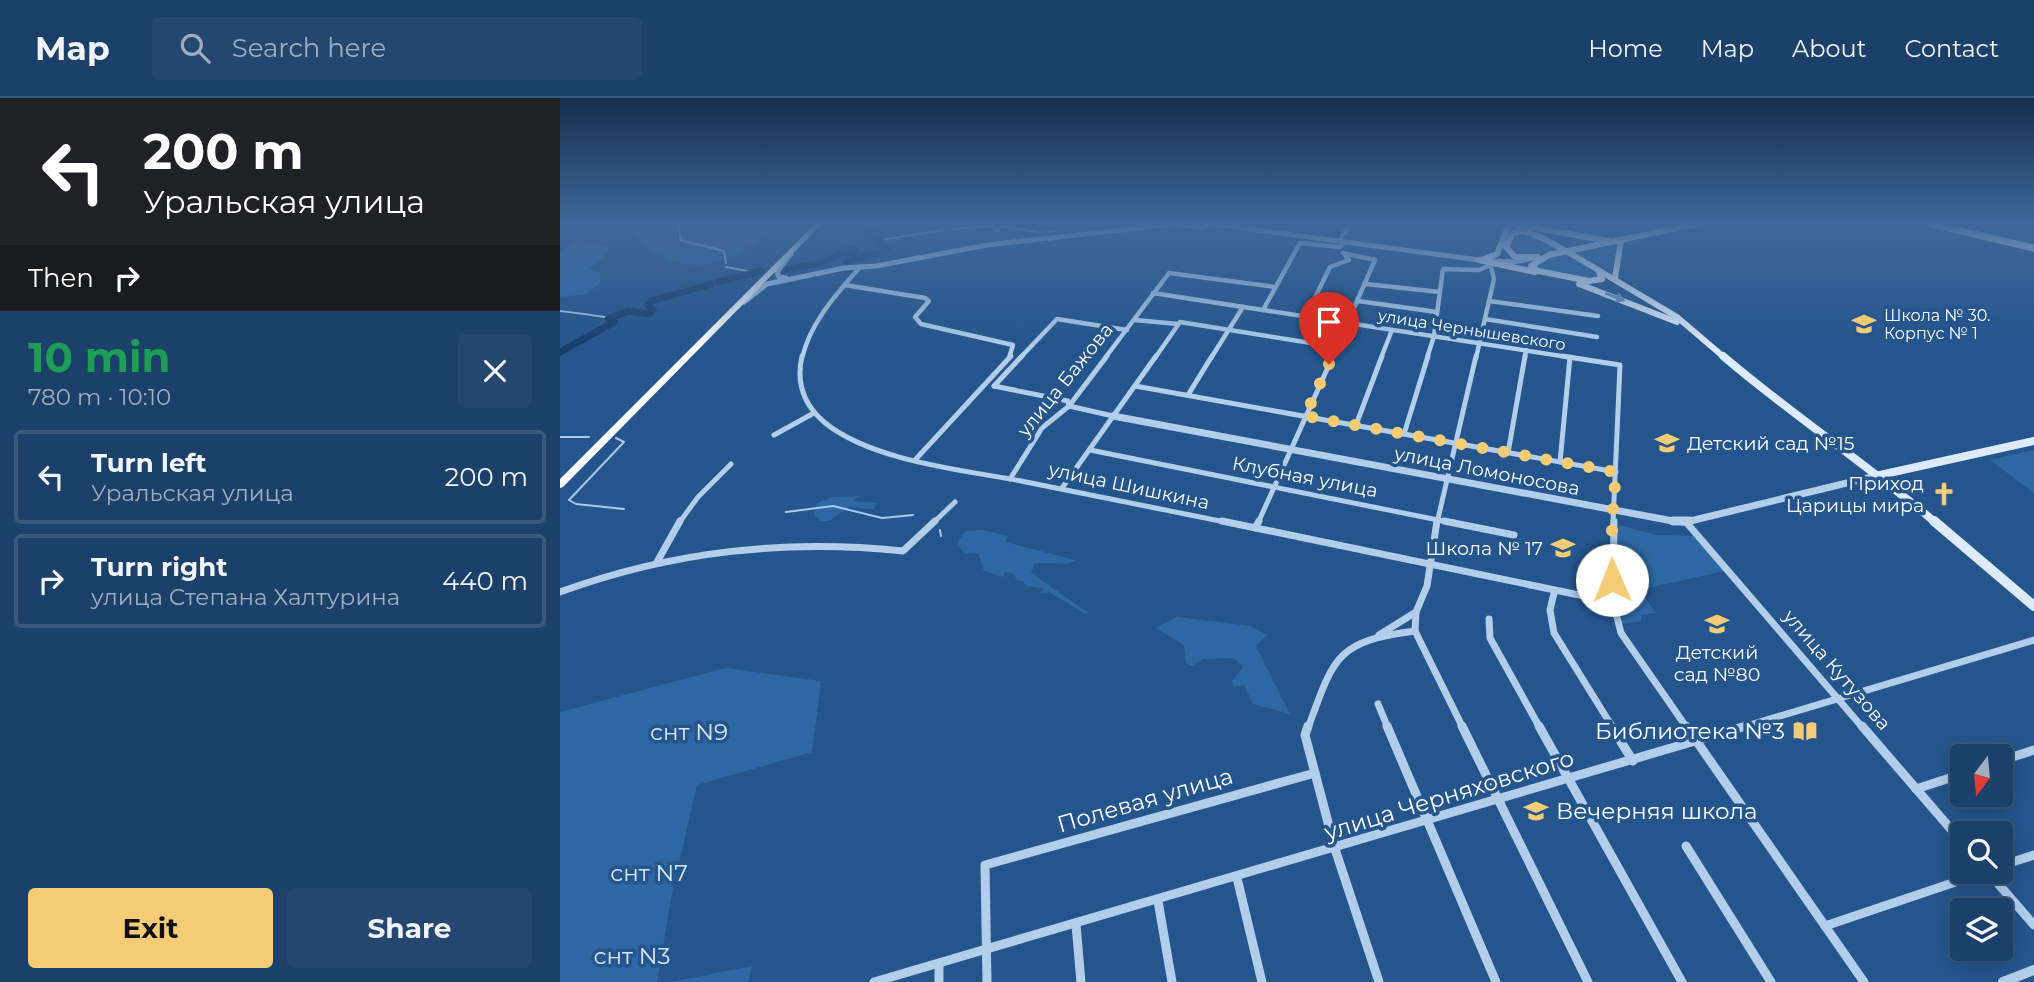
<!DOCTYPE html>
<meta charset="utf-8">
<style>
:root{--surface:#1b4069;--page:#24476f;--text:#f1f3f6;--muted:#a0afc0;--line:#39597d;--accent:#f5cc76}
body{margin:0;font-family:Montserrat,sans-serif;background:var(--page);color:var(--text);height:100vh;display:flex;flex-direction:column;font-size:26px;white-space:nowrap}
*{box-sizing:border-box;margin:0}
p{font-size:23px;color:var(--muted)}
.icon{flex:none;width:38px;height:38px;fill:none;stroke:currentColor;stroke-width:2;stroke-linecap:round;stroke-linejoin:round}
.map{position:relative;flex:1;overflow:hidden}
.sheet{display:flex;flex-direction:column;background:var(--surface);width:560px}
.sheet>*{flex:none}
.banner{background:#202124;color:#fff;overflow:hidden}
.needle{width:46px;rotate:196deg}
.fabs{position:absolute;left:1390px;top:646px;display:grid;gap:14px}
.fabs a{display:grid;place-items:center;width:63px;height:63px;border-radius:7px;background:var(--surface);box-shadow:0 4px 18px #0003,0 0 0 2px var(--line);font-size:35px}
.pin{position:absolute;display:grid;place-items:center;width:60px;height:60px;color:#fff;margin:-72px -30px;border-radius:50% 50% 50% 0;rotate:-45deg;box-shadow:0 0 7px #0007}
.pin .icon{rotate:45deg}
.me{position:absolute;width:77px;margin:-38px;rotate:359deg;stroke-linejoin:round;filter:drop-shadow(0 0 5px #0008)}
.turn{display:flex;align-items:center;gap:24px;height:147px;padding:0 28px;font-size:32px}
.turn .icon{width:91px;height:91px;stroke-width:2.5}
.turn b{display:block;font-size:49px;line-height:60px}
.then{display:flex;align-items:center;height:66px;padding:0 28px;background:#0003;gap:14px;font-size:26px}
.round{display:grid;place-items:center;flex:none;width:74px;height:74px;border-radius:7px;background:var(--page)}
.summary{display:flex;align-items:center;justify-content:space-between;height:119px;padding:0 28px}
h1{font-size:42px;font-weight:700;line-height:52px;color:#1e9e55}
.cta{display:flex;gap:14px;margin-top:auto;padding:14px 28px}
.cta a{flex:1;height:80px;border-radius:7px;background:var(--accent);color:#111;font-size:28px;font-weight:700;line-height:80px;text-align:center}
.cta a+a{background:var(--page);color:var(--text)}
ul{padding:0;list-style:none}
li{display:flex;align-items:center;gap:21px;height:94px;margin:0 14px 10px;padding:0 14px;border:4px solid var(--line);border-radius:7px}
li div{flex:1}
li b{display:block;font-size:26px}
li em{font-style:normal}
header{display:flex;align-items:center;gap:42px;box-sizing:border-box;height:98px;padding:0 35px;background:var(--surface);border-bottom:2px solid var(--line)}
header strong{font-size:33px}
nav{display:flex;gap:38px;margin-inline-start:auto;font-size:24px}
.search{width:490px;height:63px;background:var(--page);display:flex;align-items:center;gap:18px;box-sizing:border-box;padding:0 24px;border-radius:7px;color:var(--muted);font-size:26px}
main{display:flex;flex:1;min-height:0}
.map>svg:first-child{display:block}
.green{fill:#2e68a4}
.lines{fill:none;stroke-linecap:round;stroke-linejoin:round}
.stream{stroke:#a6c9ec;stroke-width:2}
.river{stroke:#19406c;stroke-width:7}
.minor-far3{stroke:#b2ceeb;stroke-width:4.5}
.minor-far2{stroke:#b2ceeb;stroke-width:5}
.minor-far1{stroke:#b2ceeb;stroke-width:7}
.minor{stroke:#b2ceeb;stroke-width:9}
.tertiary-far3{stroke:#b2ceeb;stroke-width:5}
.tertiary-far2{stroke:#b2ceeb;stroke-width:7}
.tertiary-far1{stroke:#b2ceeb;stroke-width:9}
.tertiary{stroke:#b2ceeb;stroke-width:10}
.secondary-far2{stroke:#ddeaf9;stroke-width:6}
.secondary-far1{stroke:#ddeaf9;stroke-width:8}
.secondary{stroke:#ddeaf9;stroke-width:10}
.primary{stroke:#f7fafe;stroke-width:7}
.trunk{fill:#fbfcfe;fill-rule:evenodd}
.secondary-bridge{stroke:#ddeaf9;stroke-width:6}
.oneway{fill:#6e91b8}
.route{stroke:#f5cc76;stroke-width:12;stroke-dasharray:0 21.6}
.labels{text-anchor:middle;dominant-baseline:central;stroke-width:7;stroke-linejoin:round;paint-order:stroke}
.far-poi-label{font-size:16px;fill:#fff;stroke:#24558c;text-anchor:start}
.far-street-label{font-size:16px;fill:#fff;stroke:#24558c}
.street-label{font-size:19px;fill:#fff;stroke:#24558c}
.poi-label{font-size:19px;fill:#fff;stroke:#24558c;text-anchor:end}
.near-poi-label{font-size:23px;fill:#fff;stroke:#24558c;text-anchor:end}
.near-park-label{font-size:23px;fill:#d7e7f8;stroke:#24558c}
.near-street-label{font-size:23px;fill:#fff;stroke:#24558c}
</style>
<header>
<strong>Map</strong>
<div class="search"><svg class="icon" aria-label="search" viewBox="0 0 24 24"><circle cx="10" cy="10" r="6"/><path d="M15 15l6 6"/></svg>Search here</div>
<nav><a>Home</a><a>Map</a><a>About</a><a>Contact</a></nav>
</header>
<main>
<section class="sheet">
<div class="banner">
<div class="turn"><svg class="icon" aria-label="left" viewBox="0 0 24 24"><path d="M17 20v-9H6M10 6l-5 5 5 5"/></svg><div><b>200 m</b>Уральская улица</div></div>
<div class="then">Then<svg class="icon" aria-label="right" viewBox="0 0 24 24"><path d="M7 20v-9h11M14 6l5 5-5 5"/></svg></div>
</div>
<div class="summary"><div><h1>10 min</h1><p>780 m · 10:10</p></div><a class="round"><svg class="icon" aria-label="close" viewBox="0 0 24 24"><path d="M6 6l12 12M18 6L6 18"/></svg></a></div>
<ul>
<li><svg class="icon" aria-label="left" viewBox="0 0 24 24"><path d="M17 20v-9H6M10 6l-5 5 5 5"/></svg><div><b>Turn left</b><p>Уральская улица</p></div><em>200 m</em></li>
<li><svg class="icon" aria-label="right" viewBox="0 0 24 24"><path d="M7 20v-9h11M14 6l5 5-5 5"/></svg><div><b>Turn right</b><p>улица Степана Халтурина</p></div><em>440 m</em></li>
</ul>
<div class="cta"><a>Exit</a><a>Share</a></div>
</section>
<div class="map">
<svg width="1474" height="884" viewBox="0 0 1474 884">
<rect width="100%" height="100%" fill="#24558c"/>
<g class="green">
<path d="M75,126H211L185,136L183,140L208,133C165,175 115,180 72,136Z"/>
<path d="M962,135L993,150L995,153L957,158L948,152L954,136Z"/>
<path d="M19,141L49,150L41,162L29,170L40,175V185L27,196L0,199V155Z"/>
<path d="M1056,146L1054,170L1051,172L1016,154Z"/>
<path d="M1006,157L1009,162H1014L1040,179L1038,182L976,172V165Z"/>
<path d="M1474,353V395L1430,362L1473,352Z"/>
<path d="M301,398L293,403L316,405L314,411L289,409L269,423H261L254,416L257,405L273,399Z"/>
<path d="M1058,427L1097,437L1134,438L1164,473L1079,492L1096,515L1081,517V523L1061,526L1056,445Z"/>
<path d="M423,432L448,438L445,444L515,462L509,466L475,465L471,475L529,515L525,516L489,494L481,495L483,490L466,488L463,483H457L454,476L445,474L443,479L424,473L418,455L404,456L397,444L406,433Z"/>
<path d="M617,519L690,528L707,537L696,548L730,616L693,606L684,587L674,589L672,583L683,569L674,560L643,561L632,568L626,565L624,547L595,530Z"/>
<path d="M165,570L261,583L252,654L137,687L112,795L97,884H0V614Z"/>
<path d="M192,868L188,884H110Z"/>
</g>
<g class="lines">
<g class="stream">
<path d="M119,126L120,142L164,153L166,165"/>
<path d="M392,131L432,128L437,133L443,128L481,135L494,133"/>
<path d="M320,142L384,132"/>
<path d="M166,169L193,174"/>
<path d="M0,213C18,215 32,217 51,220"/>
<path d="M0,339H29"/>
<path d="M56,340L64,344L9,402L16,406L64,411"/>
<path d="M226,414L273,408L322,420L353,417"/>
<path d="M380,432L381,438"/>
</g>
<g class="river">
<path d="M224,172L261,165L291,151L296,153L286,163L326,153L328,151L321,148L320,142L305,135L325,126"/>
<path d="M158,184L201,173"/>
<path d="M0,254L54,224L48,221L68,213L89,216L93,212L88,207L91,203L151,186"/>
</g>
<g class="minor-far3">
<path d="M620,127L642,130L651,126"/>
<path d="M780,143L789,126"/>
<path d="M806,186L880,194"/>
<path d="M285,187L365,200L369,203L355,219L361,226L453,247L449,260"/>
<path d="M593,195L1014,260"/>
<path d="M798,203L877,214"/>
<path d="M929,203L1038,218"/>
<path d="M703,212L740,145L780,149L785,144"/>
<path d="M746,218L770,169L789,162L785,157"/>
<path d="M925,221L1037,239"/>
<path d="M575,222L618,226"/>
<path d="M242,260C251,223 276,197 300,169"/>
<path d="M460,260L497,221L567,232"/>
<path d="M545,260L609,175L715,189"/>
<path d="M595,260L620,224L776,249"/>
<path d="M651,260L683,209"/>
<path d="M772,260L815,162L783,155"/>
<path d="M821,260L832,232"/>
<path d="M867,260L874,238L883,171L919,172L930,167"/>
<path d="M916,260L934,181L930,165"/>
<path d="M965,260L966,252"/>
</g>
<g class="minor-far2">
<path d="M242,258C236,284 243,306 264,324C311,363 403,372 461,383C531,397 601,411 670,425"/>
<path d="M1002,258L1060,267L1053,425"/>
<path d="M434,288L462,258"/>
<path d="M434,288L508,303L509,308"/>
<path d="M575,288L1056,374"/>
<path d="M628,297L652,258"/>
<path d="M509,308L553,318"/>
<path d="M796,327L822,258"/>
<path d="M844,336L868,258"/>
<path d="M214,337L254,315"/>
<path d="M530,352L893,425"/>
<path d="M948,355L965,258"/>
<path d="M355,362L451,258"/>
<path d="M1000,364L1010,259"/>
<path d="M450,381L482,330L509,308L547,258"/>
<path d="M502,390L596,258"/>
<path d="M119,425L138,399L171,366"/>
<path d="M373,425L395,404"/>
<path d="M698,425L773,258"/>
<path d="M877,425L916,258"/>
</g>
<g class="minor-far1">
<path d="M662,423L1053,504"/>
<path d="M877,423L867,488L856,514L855,533L903,630"/>
<path d="M884,423L954,437"/>
<path d="M1054,423L1053,504L1061,535L1127,630"/>
<path d="M1126,424L1303,630"/>
<path d="M695,430L699,423"/>
<path d="M97,464L120,423"/>
<path d="M0,494C113,453 224,441 343,453L375,423"/>
<path d="M994,495L990,512L994,535L1053,630"/>
<path d="M929,521L930,540L980,630"/>
<path d="M819,537L856,514"/>
<path d="M818,606L828,630"/>
<path d="M748,630C774,559 776,543 855,533"/>
<path d="M1180,630L1474,542"/>
</g>
<g class="minor">
<path d="M748,628L745,637L775,751L819,884"/>
<path d="M827,628L936,884"/>
<path d="M902,628L1028,884"/>
<path d="M979,628L1122,884"/>
<path d="M1051,628L1073,663"/>
<path d="M1126,628L1304,884"/>
<path d="M1302,628L1402,744"/>
<path d="M1440,663L1474,652"/>
<path d="M1356,691L1402,676"/>
<path d="M1126,748L1211,884"/>
<path d="M1440,768L1474,757"/>
<path d="M1428,774L1474,827"/>
<path d="M677,780L702,884"/>
<path d="M598,803L612,884"/>
<path d="M516,827L521,884"/>
<path d="M1265,828L1425,774"/>
<path d="M379,866V884"/>
<path d="M314,884L1186,628"/>
<path d="M427,884L425,767L755,675"/>
</g>
<g class="tertiary-far3">
<path d="M653,126L919,162L953,164L976,160"/>
<path d="M226,180L219,179L217,174L231,156"/>
<path d="M184,204L207,186L284,170L316,168L427,147L615,126"/>
</g>
<path class="tertiary-far2" d="M553,318L1113,423L1126,424L1320,377"/>
<path class="tertiary-far1" d="M1113,423H1130"/>
<path class="tertiary" d="M1443,884L1474,872"/>
<g class="secondary-far2">
<path d="M958,127L1049,143"/>
<path d="M977,137L997,148"/>
<path d="M978,159H955L946,149L953,135L963,133L982,140"/>
<path d="M1018,160L1117,219L1165,260"/>
<path d="M919,162L975,174"/>
<path d="M921,162L937,156L949,126"/>
<path d="M1038,172L1042,181L1029,183L978,173L971,168L989,157L1136,126"/>
<path d="M1055,180L1061,142"/>
<path d="M1019,186L1117,224"/>
</g>
<g class="secondary-far1">
<path d="M1163,258C1232,317 1307,366 1376,425"/>
<path d="M1320,377L1474,343"/>
</g>
<path class="secondary" d="M1374,423L1474,508"/>
<path class="primary" d="M1371,126L1474,150"/>
<path class="trunk" d="M255,126H262L3,389L0,390V381Z"/>
<path class="secondary-bridge" d="M997,148L1018,160"/>
</g>
<defs><path id="oneway-solid" d="M-6-.8H1V-3.2L6.5 0L1 3.2V.8H-6Z" transform="scale(1.75)"/></defs>
<use class="oneway" href="#oneway-solid" transform="translate(1055 199) rotate(21)"/>
<linearGradient id="sky" x2="0" y2="1"><stop stop-color="#142f4d"/><stop offset="0.5" stop-color="#3f6899"/><stop offset="1" stop-color="#3f6899" stop-opacity="0"/></linearGradient>
<rect width="1474" height="250" fill="url(#sky)"/>
<g class="lines">
<path class="route" d="M769,266L745,318L1056,374L1052,423V482"/>
</g>
<defs>
<g id="school-bare" transform="scale(1.89)"><path d="M0-5L7-2L0 1L-7-2ZM-4 1L0 2.5L4 1V4Q0 6-4 4Z" fill="#f5cc76" stroke="#24558c" stroke-width="2.5" paint-order="stroke"/></g>
<g id="church-bare" transform="scale(1.89)"><path d="M-1.2-6h2.4v3.5h3.3v2.4h-3.3V6h-2.4V-.1h-3.3v-2.4h3.3Z" fill="#f5cc76" stroke="#24558c" stroke-width="2.5" paint-order="stroke"/></g>
<g id="library-bare" transform="scale(1.89)"><path d="M-6-4Q-3-5.5-.7-3.5V5Q-3 3-6 4ZM6-4Q3-5.5 .7-3.5V5Q3 3 6 4Z" fill="#f5cc76" stroke="#24558c" stroke-width="2.5" paint-order="stroke"/></g>
</defs>
<g fill-rule="evenodd">
<use href="#school-bare" x="1304" y="226"/>
<use href="#school-bare" x="1107" y="345"/>
<use href="#church-bare" x="1384" y="396"/>
<use href="#school-bare" x="1003" y="450"/>
<use href="#school-bare" x="1157" y="526"/>
<use href="#library-bare" x="1245" y="633"/>
<use href="#school-bare" x="976" y="713"/>
</g>
<g class="labels">
<g class="far-poi-label">
<text x="1324" y="217">Школа № 30.<tspan x="1324" dy="18">Корпус № 1</tspan></text>
</g>
<g class="far-street-label">
<text transform="translate(912 232) rotate(9)">улица Чернышевского</text>
</g>
<g class="street-label">
<text transform="translate(505 282) rotate(-51)">улица Бажова</text>
<text transform="translate(927 373) rotate(11)">улица Ломоносова</text>
<text transform="translate(745 379) rotate(11)">Клубная улица</text>
<text transform="translate(569 388) rotate(12)">улица Шишкина</text>
<text transform="translate(1277 572) rotate(49)">улица Кутузова</text>
</g>
<g class="poi-label">
<text x="1127" y="345" text-anchor="start">Детский сад №15</text>
<text x="1364" y="385">Приход<tspan x="1364" dy="22">Царицы мира</tspan></text>
<text x="983" y="450">Школа № 17</text>
<text x="1157" y="554" text-anchor="middle">Детский<tspan x="1157" dy="22">сад №80</tspan></text>
</g>
<g class="near-poi-label">
<text x="1225" y="633">Библиотека №3</text>
<text x="996" y="713" text-anchor="start">Вечерняя школа</text>
</g>
<g class="near-park-label">
<text x="129" y="634">снт N9</text>
<text x="89" y="775">снт N7</text>
<text x="72" y="858">снт N3</text>
</g>
<g class="near-street-label">
<text transform="translate(889 697) rotate(-17)">улица Черняховского</text>
<text transform="translate(585 702) rotate(-16)">Полевая улица</text>
</g>
</g>
</svg>
<div class="fabs">
<a><svg class="needle" viewBox="-14 -14 28 28"><path d="M0-13l5 13h-10z" fill="#e53935"/><path d="M0 13l5-13h-10z" fill="#a0afc0"/></svg></a>
<a><svg class="icon" aria-label="search" viewBox="0 0 24 24"><circle cx="10" cy="10" r="6"/><path d="M15 15l6 6"/></svg></a>
<a><svg class="icon" aria-label="layers" viewBox="0 0 24 24"><path d="M12 4l9 5-9 5-9-5zM3 14l9 5 9-5"/></svg></a>
</div>
<div class="pin" style="left:769px;top:266px;background:#d93025"><svg class="icon" aria-label="arrive" viewBox="0 0 24 24"><path d="M6 21V4h12l-3 4 3 4H6"/></svg></div>
<svg class="me" style="left:1052px;top:482px" viewBox="-20 -20 40 40"><circle r="19" fill="#fff"/><path d="M0-13L10 11 0 6-10 11z" fill="#f5cc76"/></svg>
</div>
</main>
